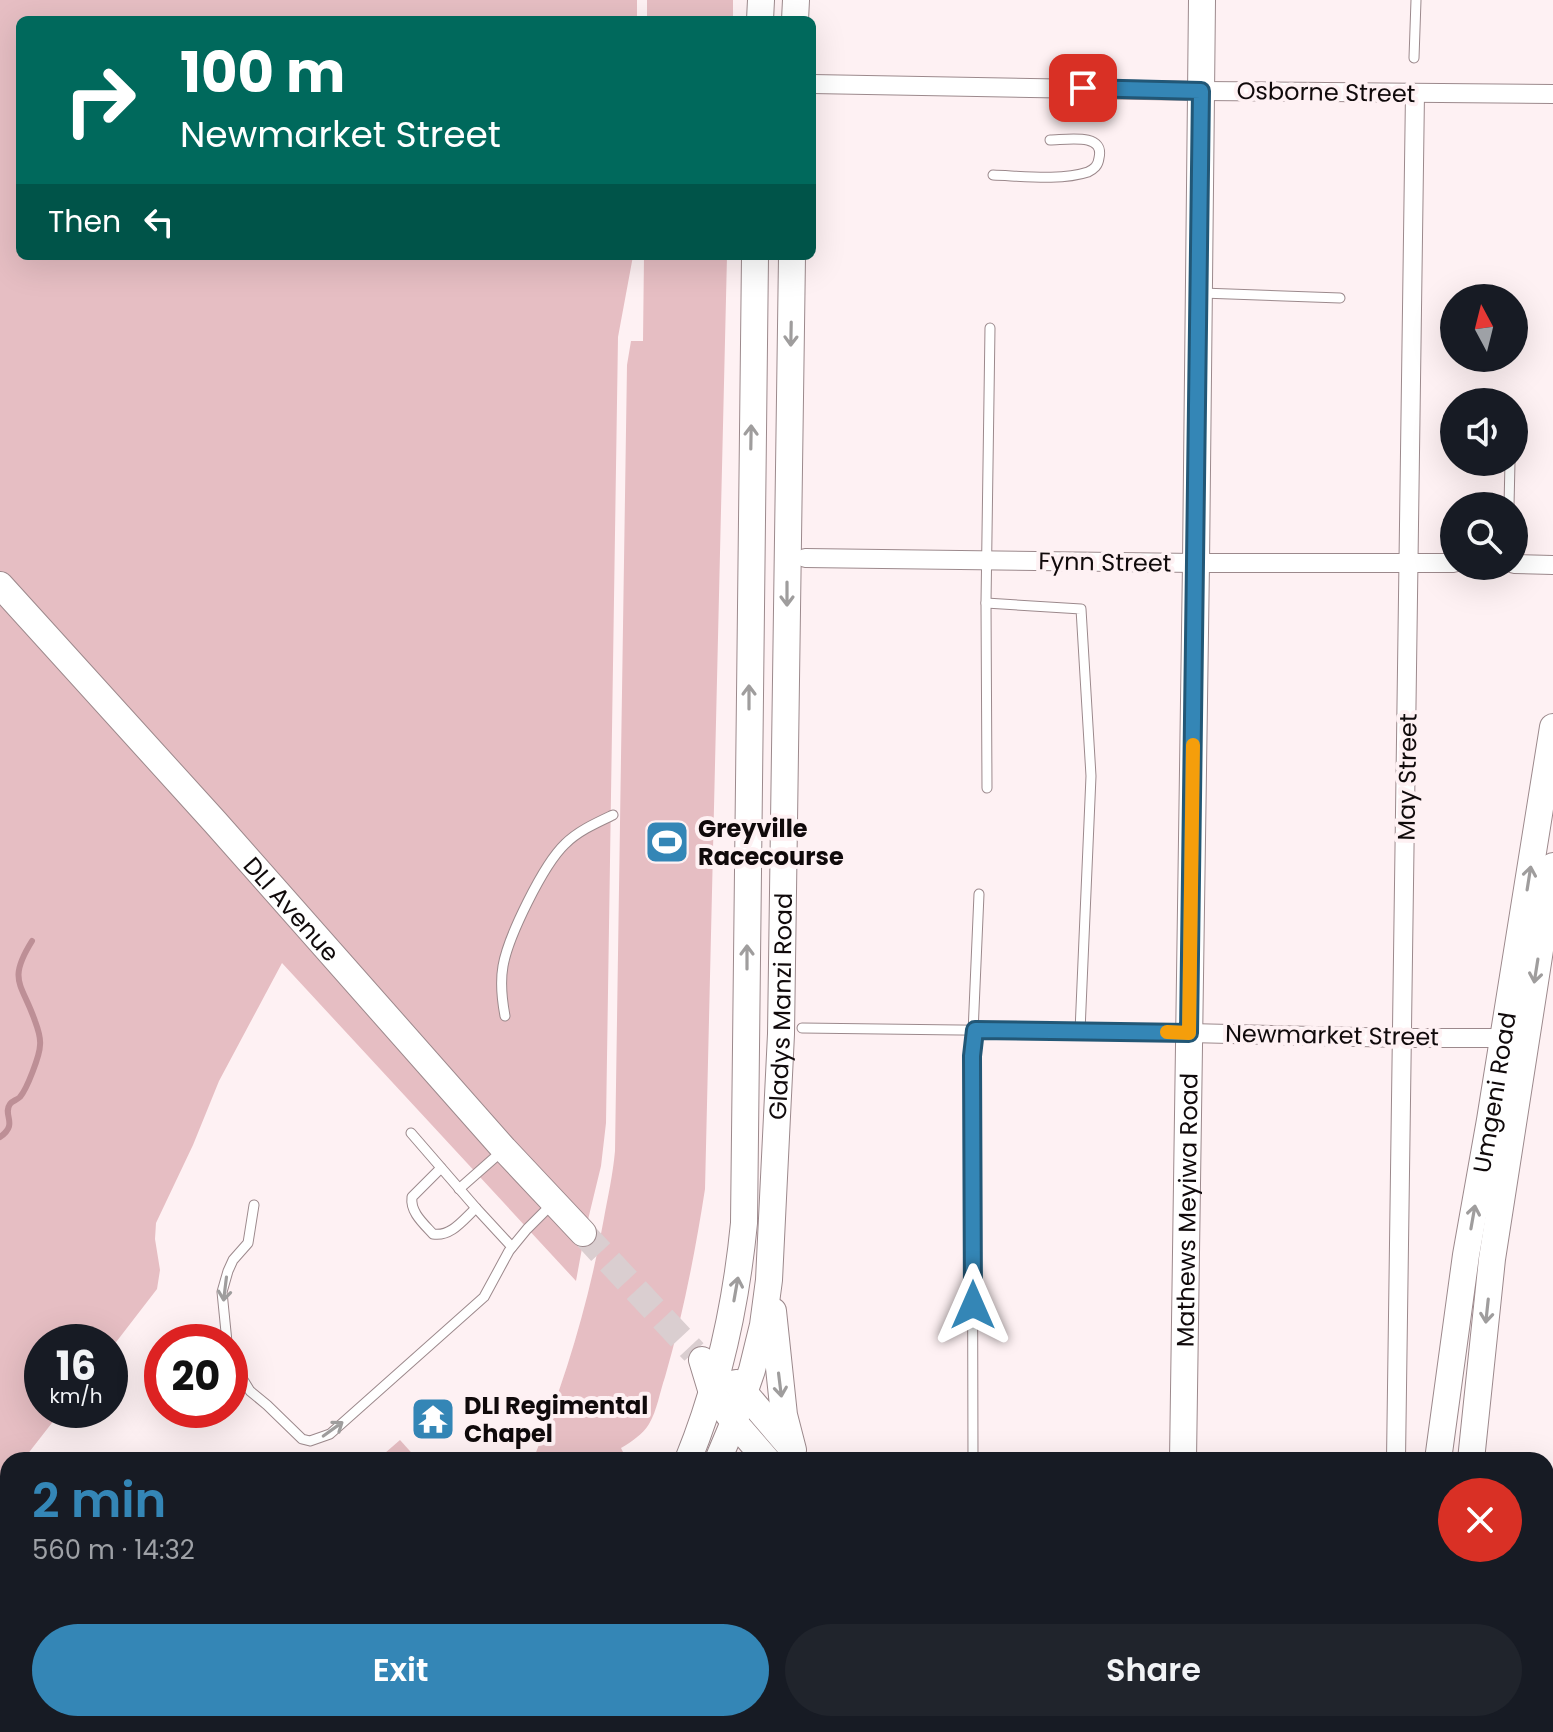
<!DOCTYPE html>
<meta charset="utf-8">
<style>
:root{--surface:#171b24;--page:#20242c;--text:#f1f3f6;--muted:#9ea1a6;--accent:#3486b6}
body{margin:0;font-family:Poppins,sans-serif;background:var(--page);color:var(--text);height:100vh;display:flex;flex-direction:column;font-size:30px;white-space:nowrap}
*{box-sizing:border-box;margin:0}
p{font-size:26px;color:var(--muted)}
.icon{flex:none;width:44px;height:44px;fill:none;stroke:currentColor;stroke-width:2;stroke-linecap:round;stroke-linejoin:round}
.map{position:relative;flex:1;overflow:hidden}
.details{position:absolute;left:0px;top:1452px;width:1554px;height:280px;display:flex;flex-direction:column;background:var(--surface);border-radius:24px 24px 0 0;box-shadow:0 8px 32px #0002}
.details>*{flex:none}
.banner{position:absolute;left:16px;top:16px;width:800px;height:244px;border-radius:12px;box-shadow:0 8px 32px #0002;background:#00695c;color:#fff;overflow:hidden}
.needle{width:52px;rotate:353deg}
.controls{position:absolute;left:1440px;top:284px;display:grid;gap:16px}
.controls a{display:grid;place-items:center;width:88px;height:88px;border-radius:50%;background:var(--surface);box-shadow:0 8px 32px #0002;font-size:40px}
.speed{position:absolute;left:24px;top:1324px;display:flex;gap:16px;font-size:40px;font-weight:700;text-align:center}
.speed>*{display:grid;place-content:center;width:104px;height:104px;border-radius:50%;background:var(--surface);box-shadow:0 8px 32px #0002;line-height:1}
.speed small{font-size:20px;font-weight:400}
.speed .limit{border:12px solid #d22;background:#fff;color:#111}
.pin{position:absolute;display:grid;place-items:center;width:68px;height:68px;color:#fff;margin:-34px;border-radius:16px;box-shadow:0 4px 12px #0006}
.me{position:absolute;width:88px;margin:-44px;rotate:0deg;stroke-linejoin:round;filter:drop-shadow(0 0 6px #0008)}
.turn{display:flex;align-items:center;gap:28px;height:168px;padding:0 32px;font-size:36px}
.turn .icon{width:104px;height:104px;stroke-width:2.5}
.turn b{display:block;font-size:56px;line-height:68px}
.then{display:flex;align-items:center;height:76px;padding:0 32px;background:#0003;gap:16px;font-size:30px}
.round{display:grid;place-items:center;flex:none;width:84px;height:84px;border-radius:42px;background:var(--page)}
.overview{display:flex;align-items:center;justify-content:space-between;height:136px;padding:0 32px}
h1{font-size:48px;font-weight:600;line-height:60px;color:var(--accent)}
.button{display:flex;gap:16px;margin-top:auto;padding:16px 32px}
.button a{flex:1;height:92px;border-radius:48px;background:var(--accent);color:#fff;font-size:32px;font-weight:600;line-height:92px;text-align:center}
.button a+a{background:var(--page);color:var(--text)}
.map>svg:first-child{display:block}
.green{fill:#e6bec3}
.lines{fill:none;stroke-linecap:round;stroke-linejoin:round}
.stream{stroke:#bd8f96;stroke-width:6}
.secondary-tunnel{stroke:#daced0;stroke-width:26;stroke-dasharray:26 13;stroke-linecap:butt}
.lane-casing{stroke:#9c898c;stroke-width:11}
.street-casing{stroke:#9c898c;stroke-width:20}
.secondary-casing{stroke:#9c898c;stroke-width:28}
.lane{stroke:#fff;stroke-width:9}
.street{stroke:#fff;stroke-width:18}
.secondary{stroke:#fff;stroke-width:26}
.oneway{stroke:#9f9d9d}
.route-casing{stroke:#225776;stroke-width:20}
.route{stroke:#3486b6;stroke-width:14}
.slow{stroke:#f59e0b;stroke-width:14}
.labels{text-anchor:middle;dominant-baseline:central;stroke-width:8;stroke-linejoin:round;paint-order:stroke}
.street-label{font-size:24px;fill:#100a0b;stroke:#fef1f3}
.poi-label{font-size:24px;font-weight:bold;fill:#100a0b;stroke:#fef1f3;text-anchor:start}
</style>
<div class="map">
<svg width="1553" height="1732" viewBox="0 0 1553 1732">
<rect width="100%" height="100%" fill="#fef1f3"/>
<g class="green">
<path d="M0,0H637V20H20V256H633L618,337L606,1123L601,1166L585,1232L576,1281L282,963L219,1081L193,1145L156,1223L155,1239L160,1270L157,1289L110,1350V1342H42V1410H62L23,1460H8V1478L0,1488Z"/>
<rect x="647" y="0" width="86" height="20"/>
<path d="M644,256H727L705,1189C695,1253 683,1315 665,1377C660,1391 657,1411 649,1424C643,1434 631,1442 621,1448L626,1458L633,1460H533C565,1381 589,1302 604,1218C608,1196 613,1174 615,1151L627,365L631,341H643Z"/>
<path d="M400,1440L418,1460H377Z"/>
<path d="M8,1522V1707L0,1666V1525Z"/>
<path d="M11,1724H248L250,1732H13Z"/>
<path d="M364,1724H488L482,1732H356Z"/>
</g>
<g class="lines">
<path class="stream" d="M0,1137C19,1124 2,1115 10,1104C12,1101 17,1100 20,1097C27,1089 40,1055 40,1045C41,1037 38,1029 35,1021C22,983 7,981 32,941"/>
<path class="secondary-tunnel" d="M583,1233L694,1352"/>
<g class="lane-casing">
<g id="lane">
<path d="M1414,58L1416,0"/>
<path d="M993,175C1021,176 1061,181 1088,172C1094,169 1098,166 1099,158C1105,132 1065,140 1050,140"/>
<path d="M1202,293L1340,298"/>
<path d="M1509,506L1510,462"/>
<path d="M986,603L1081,609L1091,776L1080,1031"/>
<path d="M987,788L986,603L990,328"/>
<path d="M505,1016C502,1000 500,983 503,966C508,937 543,865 565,844C578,831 596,823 613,815"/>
<path d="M802,1028L1187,1033"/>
<path d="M411,1133L476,1208L512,1247"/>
<path d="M441,1168L412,1197C410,1212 423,1223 433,1234C451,1237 463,1220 476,1208"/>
<path d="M459,1189L501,1152"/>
<path d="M227,1342L222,1292L228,1271L233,1260L248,1243L254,1205"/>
<path d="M230,1355L231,1360L250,1391L267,1405L302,1439L310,1441L330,1434L484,1297L509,1251L527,1229L552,1204"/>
<path d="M973,1460L972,1056L979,894"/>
<path d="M1102,1724V1732"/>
<path d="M1527,1732L1528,1724"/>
</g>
</g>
<g class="street-casing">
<g id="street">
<path d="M812,84L1201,91L1553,94"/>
<path d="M805,558L1196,563H1454"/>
<path d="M1514,564L1553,565"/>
<path d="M1189,1033L1403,1038H1514"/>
<path d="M1396,1460L1415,93"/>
<path d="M900,1732C920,1727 936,1724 956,1732"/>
</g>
</g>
<g class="secondary-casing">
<g id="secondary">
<path d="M760,20L761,0"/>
<path d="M795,20L796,0"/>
<path id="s1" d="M0,585L215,822L504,1149L583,1233"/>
<path d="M773,1311L784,1415L793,1450"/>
<path d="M702,1360L712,1393L734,1422L767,1460"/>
<path d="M736,1383L789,1445"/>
<path d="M688,1460C719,1384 736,1305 744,1223L755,256"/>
<path id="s2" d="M718,1460L734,1422L752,1370L763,1325L769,1280L781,1034L792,256"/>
<path id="s3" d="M1183,1460L1196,563L1202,0"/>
<path id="s4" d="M1438,1460L1466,1255L1490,1120L1553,727"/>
<path d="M1471,1460L1492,1259L1553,866"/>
<path d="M964,1724L967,1732"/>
<path d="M1032,1724L1038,1732"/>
<path d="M532,1732L538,1724"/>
<path d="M565,1732L572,1724"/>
<path d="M1180,1732L1181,1724"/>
<path d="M1395,1732L1397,1724"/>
<path d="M1428,1732L1430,1724"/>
</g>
</g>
<use href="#lane" class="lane"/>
<use href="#street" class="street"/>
<use href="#secondary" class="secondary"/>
</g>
<defs><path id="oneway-shaft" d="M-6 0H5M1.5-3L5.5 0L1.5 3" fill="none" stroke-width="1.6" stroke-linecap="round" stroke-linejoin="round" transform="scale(2)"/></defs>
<g class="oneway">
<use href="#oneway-shaft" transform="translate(791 334) rotate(91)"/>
<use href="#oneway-shaft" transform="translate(751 437) rotate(-89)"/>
<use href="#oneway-shaft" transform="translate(787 594) rotate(90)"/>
<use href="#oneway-shaft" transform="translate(749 697) rotate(-90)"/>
<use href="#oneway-shaft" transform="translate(1529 878) rotate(-81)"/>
<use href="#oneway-shaft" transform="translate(747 957) rotate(-90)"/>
<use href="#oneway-shaft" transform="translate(1536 971) rotate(99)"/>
<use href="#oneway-shaft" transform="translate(1473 1217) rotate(-80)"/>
<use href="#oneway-shaft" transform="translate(225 1289) rotate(97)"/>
<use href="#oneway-shaft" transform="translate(736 1289) rotate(-80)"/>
<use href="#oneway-shaft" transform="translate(1487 1311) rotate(96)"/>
<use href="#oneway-shaft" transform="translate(780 1385) rotate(83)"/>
<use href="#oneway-shaft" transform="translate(333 1429) rotate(-36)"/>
</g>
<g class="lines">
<g class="route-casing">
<path id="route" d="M973,1305L972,1056L975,1030L1189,1033L1201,91L1083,88"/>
</g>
<use href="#route" class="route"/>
<path class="slow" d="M1167,1032L1189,1033L1193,745"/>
</g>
<defs>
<g id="stadium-square" transform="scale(2.3)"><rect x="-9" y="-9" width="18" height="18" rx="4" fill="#3486b6" stroke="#fef1f3"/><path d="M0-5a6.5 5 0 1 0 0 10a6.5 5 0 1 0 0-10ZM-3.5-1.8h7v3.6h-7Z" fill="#fff"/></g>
<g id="temple-square" transform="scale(2.3)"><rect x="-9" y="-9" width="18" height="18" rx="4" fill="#3486b6" stroke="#fef1f3"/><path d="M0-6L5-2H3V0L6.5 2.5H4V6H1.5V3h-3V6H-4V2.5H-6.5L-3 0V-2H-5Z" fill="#fff"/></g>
</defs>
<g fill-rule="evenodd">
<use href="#stadium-square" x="667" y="842"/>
<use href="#temple-square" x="433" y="1419"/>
</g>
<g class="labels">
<g class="street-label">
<text transform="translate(1326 92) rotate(1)">Osborne Street</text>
<text transform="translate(1105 562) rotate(1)">Fynn Street</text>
<text transform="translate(1407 777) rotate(-89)">May Street</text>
<text stroke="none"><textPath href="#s1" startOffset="436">DLI Avenue</textPath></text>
<text stroke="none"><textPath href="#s2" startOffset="462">Gladys Manzi Road</textPath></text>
<text transform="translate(1332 1035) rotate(1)">Newmarket Street</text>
<text stroke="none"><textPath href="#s4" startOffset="372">Umgeni Road</textPath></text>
<text stroke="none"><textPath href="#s3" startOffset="250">Mathews Meyiwa Road</textPath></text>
</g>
<g class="poi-label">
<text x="698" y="828">Greyville<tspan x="698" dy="28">Racecourse</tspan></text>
<text x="464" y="1405">DLI Regimental<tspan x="464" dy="28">Chapel</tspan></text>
</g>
</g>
</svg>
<div class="controls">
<a><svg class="needle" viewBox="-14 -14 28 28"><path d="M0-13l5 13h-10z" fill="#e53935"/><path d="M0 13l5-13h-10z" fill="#9ea1a6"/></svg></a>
<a><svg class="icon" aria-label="sound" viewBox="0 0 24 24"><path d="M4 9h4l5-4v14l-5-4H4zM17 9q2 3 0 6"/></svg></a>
<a><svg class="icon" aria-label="search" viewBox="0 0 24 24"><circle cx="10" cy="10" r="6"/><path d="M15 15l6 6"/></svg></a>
</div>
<div class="speed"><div>16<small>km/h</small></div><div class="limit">20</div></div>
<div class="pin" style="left:1083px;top:88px;background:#d93025"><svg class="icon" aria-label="arrive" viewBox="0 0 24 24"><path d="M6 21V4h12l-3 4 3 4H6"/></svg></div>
<svg class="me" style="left:973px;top:1305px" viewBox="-20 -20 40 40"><path d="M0-17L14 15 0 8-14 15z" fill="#3486b6" stroke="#fff" stroke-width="4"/></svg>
<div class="banner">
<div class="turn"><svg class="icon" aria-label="right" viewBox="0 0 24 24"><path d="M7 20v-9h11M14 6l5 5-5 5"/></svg><div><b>100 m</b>Newmarket Street</div></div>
<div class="then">Then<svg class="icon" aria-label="left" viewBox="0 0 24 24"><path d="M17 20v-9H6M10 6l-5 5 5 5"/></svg></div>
</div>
<section class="details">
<div class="overview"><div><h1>2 min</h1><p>560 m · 14:32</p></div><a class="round" style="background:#d93025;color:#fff"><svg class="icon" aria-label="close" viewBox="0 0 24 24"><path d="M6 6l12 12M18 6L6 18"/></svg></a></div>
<div class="button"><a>Exit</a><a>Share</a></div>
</section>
</div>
